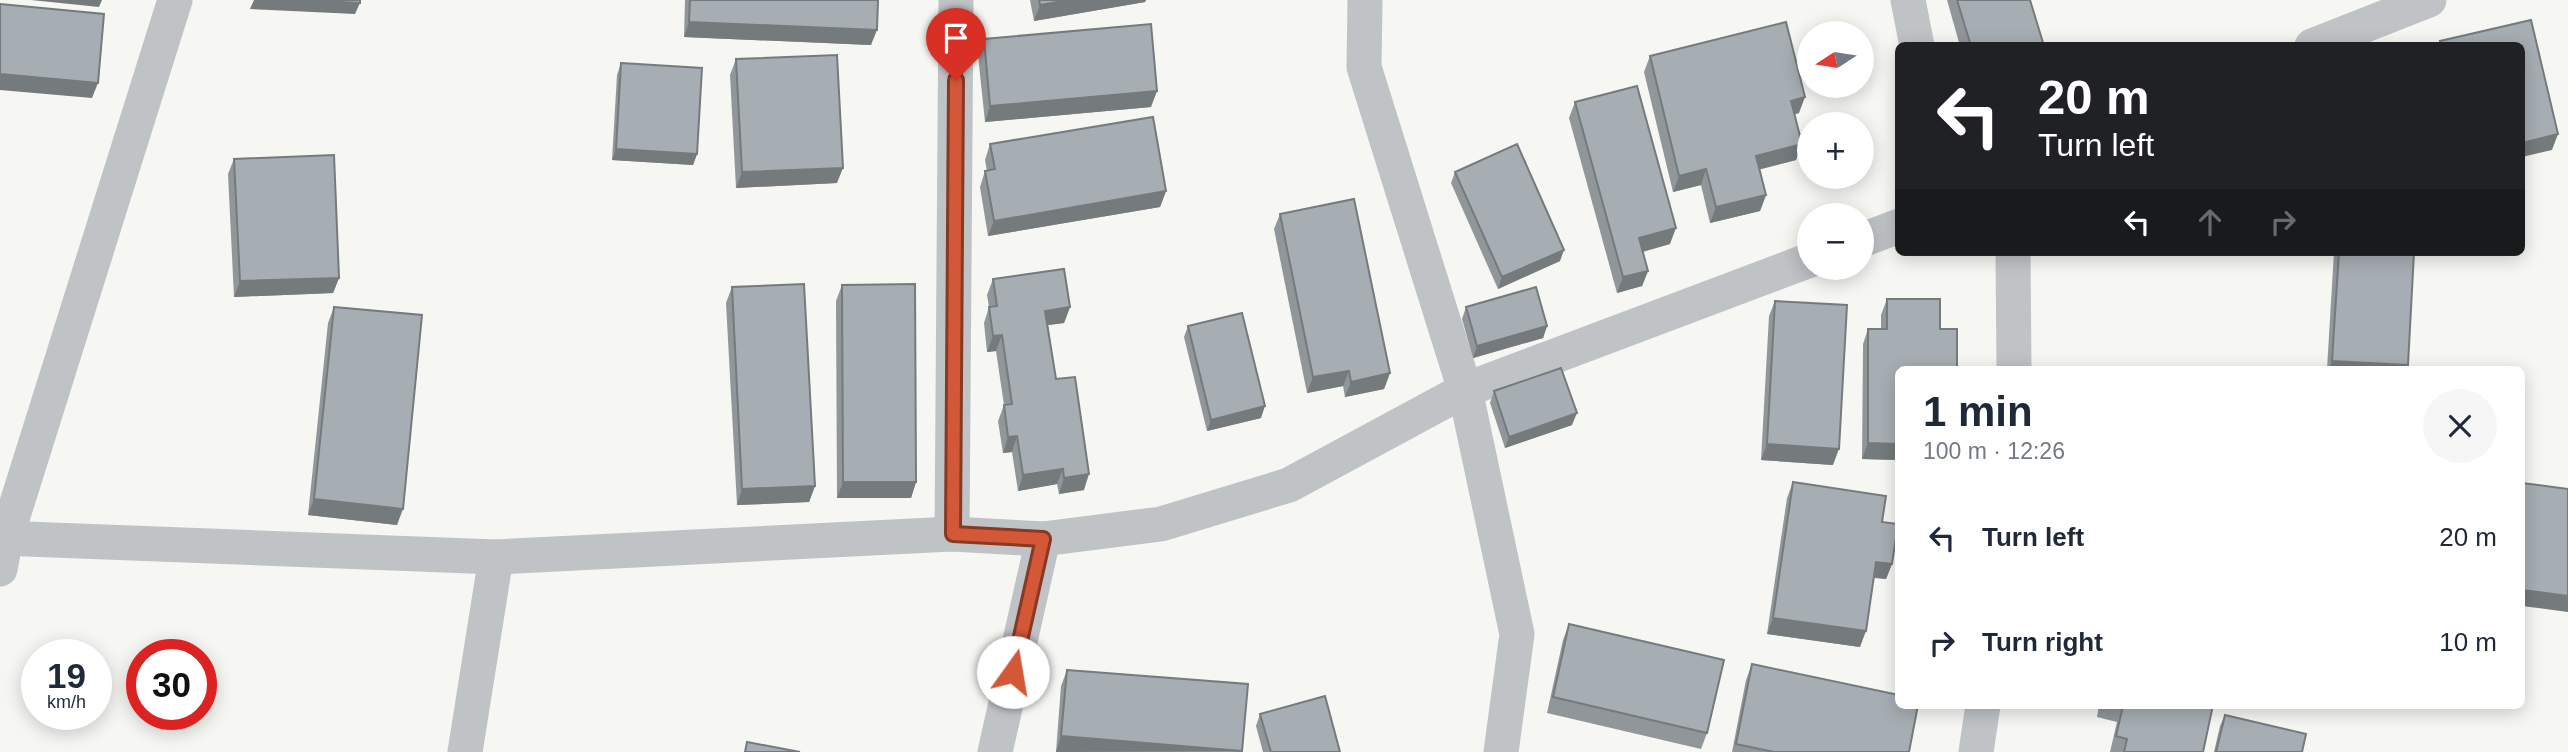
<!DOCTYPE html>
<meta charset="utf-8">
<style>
:root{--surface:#fff;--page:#f6f6f7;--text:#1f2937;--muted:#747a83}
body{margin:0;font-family:Arial,sans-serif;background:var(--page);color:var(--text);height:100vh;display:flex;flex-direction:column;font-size:26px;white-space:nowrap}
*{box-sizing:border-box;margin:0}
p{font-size:23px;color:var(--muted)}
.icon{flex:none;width:38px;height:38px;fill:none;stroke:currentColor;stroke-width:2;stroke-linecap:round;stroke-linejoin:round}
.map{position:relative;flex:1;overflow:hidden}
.sheet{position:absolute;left:1895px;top:366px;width:630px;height:343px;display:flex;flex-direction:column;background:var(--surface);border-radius:10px;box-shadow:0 4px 18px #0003}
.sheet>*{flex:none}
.top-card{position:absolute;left:1895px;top:42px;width:630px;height:214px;border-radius:10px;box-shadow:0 4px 18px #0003;background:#202124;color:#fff;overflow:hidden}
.needle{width:46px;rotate:258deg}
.fabs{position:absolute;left:1797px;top:21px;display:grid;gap:14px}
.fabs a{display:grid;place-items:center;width:77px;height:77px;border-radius:50%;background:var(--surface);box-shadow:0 4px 18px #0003;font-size:35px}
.speed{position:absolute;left:21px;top:639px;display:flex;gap:14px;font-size:35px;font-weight:700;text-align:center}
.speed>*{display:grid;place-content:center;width:91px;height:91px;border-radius:50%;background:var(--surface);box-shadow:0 4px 18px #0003;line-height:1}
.speed small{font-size:18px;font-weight:400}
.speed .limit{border:10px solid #d22;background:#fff;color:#111}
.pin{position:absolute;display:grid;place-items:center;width:60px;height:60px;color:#fff;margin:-72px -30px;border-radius:50% 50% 50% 0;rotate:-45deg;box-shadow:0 0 7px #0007}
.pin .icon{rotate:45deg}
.me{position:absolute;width:77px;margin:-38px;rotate:13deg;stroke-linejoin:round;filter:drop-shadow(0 0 5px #0008)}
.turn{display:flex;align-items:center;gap:24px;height:147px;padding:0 28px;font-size:32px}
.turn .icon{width:91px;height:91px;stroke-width:2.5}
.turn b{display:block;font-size:49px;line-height:60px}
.lanes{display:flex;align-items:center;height:66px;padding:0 28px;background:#0003;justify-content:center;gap:35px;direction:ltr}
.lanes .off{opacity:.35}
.round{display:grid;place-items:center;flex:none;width:74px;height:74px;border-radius:37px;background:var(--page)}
.summary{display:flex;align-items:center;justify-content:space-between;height:119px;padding:0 28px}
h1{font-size:42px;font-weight:700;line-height:52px}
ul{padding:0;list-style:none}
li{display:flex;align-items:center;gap:21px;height:105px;padding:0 28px}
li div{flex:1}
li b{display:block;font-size:26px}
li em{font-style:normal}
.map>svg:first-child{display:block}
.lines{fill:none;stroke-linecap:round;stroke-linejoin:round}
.street{stroke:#bfc3c6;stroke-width:35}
.wall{fill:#90969a}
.shaded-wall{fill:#757a7d}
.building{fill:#a7aeb3;stroke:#757a7d;stroke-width:2}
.route-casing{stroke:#883924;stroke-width:18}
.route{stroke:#d25837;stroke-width:12}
</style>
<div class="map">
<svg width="2568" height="752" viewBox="0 0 2568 752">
<rect width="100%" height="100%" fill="#f6f6f3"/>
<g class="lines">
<g class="street">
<path d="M1365,0L1364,67L1465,390L1517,634L1501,752"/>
<path d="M1908,0L1917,46"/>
<path d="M2312,46L2429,0"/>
<path d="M1862,240L1899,226"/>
<path d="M2013,252L2014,369"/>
<path d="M952,534L956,0"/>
<path d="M0,538L496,557L952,534L1043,539L1161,524L1289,485L1465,390L1810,260"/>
<path d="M0,569L6,538L175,0"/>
<path d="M465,752L496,557"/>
<path d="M995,752L1043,539"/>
<path d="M1976,752L1983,705"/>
</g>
</g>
<g class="wall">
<path d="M685,0H878L871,45L684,37Z"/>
<path d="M1030,0H1146L1145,2L1034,21Z"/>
<path d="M1947,0H2030L2044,46H1960Z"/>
<path d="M984,39L1151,107L985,122L978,55Z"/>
<path d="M1650,56L1799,113L1795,114L1802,144L1796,160L1759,169L1766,195L1760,211L1710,223L1701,185L1673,192L1644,72Z"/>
<path d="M736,59L837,183L736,188L730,75Z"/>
<path d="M621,63L697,154L693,165L612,160L617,75Z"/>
<path d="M1575,102L1670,244L1643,252L1648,271L1642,286L1617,293L1569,118Z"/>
<path d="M990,144L1166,191L1160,207L988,236L980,187L985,171H987L985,160Z"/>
<path d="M234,159L339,278L333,293L234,297L228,174Z"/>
<path d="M1455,172L1560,261L1498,289L1451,183Z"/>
<path d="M1280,214L1390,373L1384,389L1345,397L1343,386L1307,393L1274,229Z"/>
<path d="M2334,252H2414L2406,369H2327Z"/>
<path d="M993,279L1070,307L1064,323L1048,325L1056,379L1084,490L1059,494L1057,484L1018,491L1012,452L1003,453L998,421L1004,405L996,351L987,352L984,323L989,307L987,295Z"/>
<path d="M842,285L916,482L911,498H837L836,301Z"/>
<path d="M732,287L815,486L809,502L737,505L726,303Z"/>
<path d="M1887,299L1940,329L1899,369V460L1862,459L1863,344L1868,329H1881V315Z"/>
<path d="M1775,301L1833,465L1761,460L1769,316Z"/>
<path d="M334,307L397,525L308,515L328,323Z"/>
<path d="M1466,307L1547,326L1543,338L1473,358L1462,319Z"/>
<path d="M1188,326L1261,418L1207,431L1184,337Z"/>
<path d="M1494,391L1572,425L1505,448L1490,403Z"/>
<path d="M1793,482L1882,522L1892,564L1886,579L1874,578L1860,647L1767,634L1787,498Z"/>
<path d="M1569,624L1707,733L1701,749L1547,713L1563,640Z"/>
<path d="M1752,664L1909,752H1732L1746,680Z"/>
<path d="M1067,670L1242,752H1056L1061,686Z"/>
<path d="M2099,705H2213L2203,752H2110L2117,722L2097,717Z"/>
<path d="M1260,714L1340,752H1263L1256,726Z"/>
<path d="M2225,715L2302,752H2214L2220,726Z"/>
</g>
<g class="shaded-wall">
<path d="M31,0H102L99,7Z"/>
<path d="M254,0H303L360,3L355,14L250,9Z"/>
<path d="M1069,0H1146L1145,2L1034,21L1040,5Z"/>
<path d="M689,22L877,30L871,45L684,37Z"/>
<path d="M0,74L98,83L92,98L0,90Z"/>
<path d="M1157,91L1151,107L985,122L990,106Z"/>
<path d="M1805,97L1799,113L1786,117L1791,101Z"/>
<path d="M2558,134L2552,150L2522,157V143Z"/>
<path d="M1802,144L1796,160L1750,172L1756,156Z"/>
<path d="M616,149L697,154L693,165L612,160Z"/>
<path d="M843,168L837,183L736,188L742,172Z"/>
<path d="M1706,169L1701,185L1673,192L1679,176Z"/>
<path d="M1166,191L1160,207L988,236L994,221Z"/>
<path d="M1766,195L1760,211L1710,223L1716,207Z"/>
<path d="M1676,228L1670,244L1633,254L1639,238Z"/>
<path d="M1564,250L1560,261L1498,289L1502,277Z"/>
<path d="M1648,271L1642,286L1617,293L1623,277Z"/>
<path d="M339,278L333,293L234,297L240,281Z"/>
<path d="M1070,307L1064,323L1040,326L1045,311Z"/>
<path d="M1547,326L1543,338L1473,358L1477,346Z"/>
<path d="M1002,335L996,351L987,352L993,336Z"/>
<path d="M2332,361L2408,365L2406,369H2329Z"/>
<path d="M1349,371L1343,386L1307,393L1313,377Z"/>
<path d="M1390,373L1384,389L1345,397L1351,382Z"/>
<path d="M1265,406L1261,418L1207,431L1211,420Z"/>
<path d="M1577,413L1572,425L1505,448L1509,437Z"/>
<path d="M1017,436L1012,452L1003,453L1008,437Z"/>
<path d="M1868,443L1899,444V460L1862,459Z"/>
<path d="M1767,444L1839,449L1833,465L1761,460Z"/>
<path d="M1063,469L1057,484L1018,491L1023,475Z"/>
<path d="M1089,474L1084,490L1059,494L1064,478Z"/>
<path d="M843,482H916L911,498H837Z"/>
<path d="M815,486L809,502L737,505L742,489Z"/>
<path d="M314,499L403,509L397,525L308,515Z"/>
<path d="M1876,562L1892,564L1886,579L1870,577Z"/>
<path d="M2522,590L2568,596V612L2522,606Z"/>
<path d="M1773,618L1866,631L1860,647L1767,634Z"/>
<path d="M1061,736L1242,751L1056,752Z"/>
</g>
<g class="building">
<path d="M303,0H360V3Z"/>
<path d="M690,0H878L877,30L689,22Z"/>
<path d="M1039,0H1069L1040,5Z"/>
<path d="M1957,0H2030L2044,46H1971Z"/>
<path d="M0,4L104,14L98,83L0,74Z"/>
<path d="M2531,20L2558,134L2522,143V46H2442L2440,41Z"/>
<path d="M1786,22L1805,97L1791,101L1802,144L1756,156L1766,195L1716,207L1706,169L1679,176L1650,56Z"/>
<path d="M1151,24L1157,91L990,106L984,39Z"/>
<path d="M837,55L843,168L742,172L736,59Z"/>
<path d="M621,63L702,68L697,154L616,149Z"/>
<path d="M1637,86L1676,228L1639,238L1648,271L1623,277L1575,102Z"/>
<path d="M1153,117L1166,191L994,221L985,171L995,169L990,144Z"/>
<path d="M1517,144L1564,250L1502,277L1455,172Z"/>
<path d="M334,155L339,278L240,281L234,159Z"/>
<path d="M1354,199L1390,373L1351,382L1349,371L1313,377L1280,214Z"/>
<path d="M2339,252H2414L2408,365L2332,361Z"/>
<path d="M1064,269L1070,307L1045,311L1056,379L1075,377L1089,474L1064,478L1063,469L1023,475L1017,436L1008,437L1004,405L1012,404L1002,335L993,336L989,307L997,306L993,279Z"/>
<path d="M804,284L815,486L742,489L732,287Z"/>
<path d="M915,284L916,482H843L842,285Z"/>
<path d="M1536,287L1547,326L1477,346L1466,307Z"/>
<path d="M1887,299H1940V329H1957V369H1899V444L1868,443V329H1887Z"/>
<path d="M1775,301L1847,305L1839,449L1767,444Z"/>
<path d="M334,307L422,315L403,509L314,499Z"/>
<path d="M1242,313L1265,406L1211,420L1188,326Z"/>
<path d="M1561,368L1577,413L1509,437L1494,391Z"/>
<path d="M1793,482L1886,496L1882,522L1898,524L1892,564L1876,562L1866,631L1773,618Z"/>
<path d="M2522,483L2568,489V596L2522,590Z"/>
<path d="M1569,624L1724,660L1707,733L1553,697Z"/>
<path d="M1752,664L1899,695V705H1918L1909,752H1774L1736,744Z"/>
<path d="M1067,670L1248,684L1242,751L1061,736Z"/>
<path d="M1325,696L1340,752H1271L1260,714Z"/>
<path d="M2119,705H2213L2203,752H2124L2127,739L2116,736L2123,706Z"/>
<path d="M2225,715L2306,734L2302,752H2216Z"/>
<path d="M747,742L800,752H745Z"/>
</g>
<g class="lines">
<g class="route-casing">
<path id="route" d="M956,80L953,534L1043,539L1013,672"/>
</g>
<use href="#route" class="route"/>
</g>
</svg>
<div class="fabs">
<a><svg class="needle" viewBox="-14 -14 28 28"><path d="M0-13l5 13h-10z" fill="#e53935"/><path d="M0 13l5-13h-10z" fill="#747a83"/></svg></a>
<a>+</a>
<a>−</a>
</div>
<div class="speed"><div>19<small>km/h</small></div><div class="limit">30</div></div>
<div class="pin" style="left:956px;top:80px;background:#d93025"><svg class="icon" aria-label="arrive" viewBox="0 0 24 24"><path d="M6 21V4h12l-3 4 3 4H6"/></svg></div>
<svg class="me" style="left:1013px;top:672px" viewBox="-20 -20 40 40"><circle r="19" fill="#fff"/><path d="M0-13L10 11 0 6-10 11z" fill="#d25837"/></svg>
<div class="top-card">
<div class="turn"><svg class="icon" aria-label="left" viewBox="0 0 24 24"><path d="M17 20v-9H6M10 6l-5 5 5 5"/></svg><div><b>20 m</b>Turn left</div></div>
<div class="lanes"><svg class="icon" aria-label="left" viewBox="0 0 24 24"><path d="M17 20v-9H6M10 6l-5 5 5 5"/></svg><svg class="icon off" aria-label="ahead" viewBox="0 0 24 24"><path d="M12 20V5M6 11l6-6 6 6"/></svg><svg class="icon off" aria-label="right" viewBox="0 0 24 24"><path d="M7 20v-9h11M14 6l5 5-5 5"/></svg></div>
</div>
<section class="sheet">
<div class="summary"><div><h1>1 min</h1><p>100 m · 12:26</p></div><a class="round"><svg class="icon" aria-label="close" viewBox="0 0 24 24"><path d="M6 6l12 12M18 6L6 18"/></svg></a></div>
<ul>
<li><svg class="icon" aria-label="left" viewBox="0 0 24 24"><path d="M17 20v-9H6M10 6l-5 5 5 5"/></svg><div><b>Turn left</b></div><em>20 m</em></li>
<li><svg class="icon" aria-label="right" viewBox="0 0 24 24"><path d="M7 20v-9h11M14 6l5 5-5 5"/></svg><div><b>Turn right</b></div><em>10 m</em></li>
</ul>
</section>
</div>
